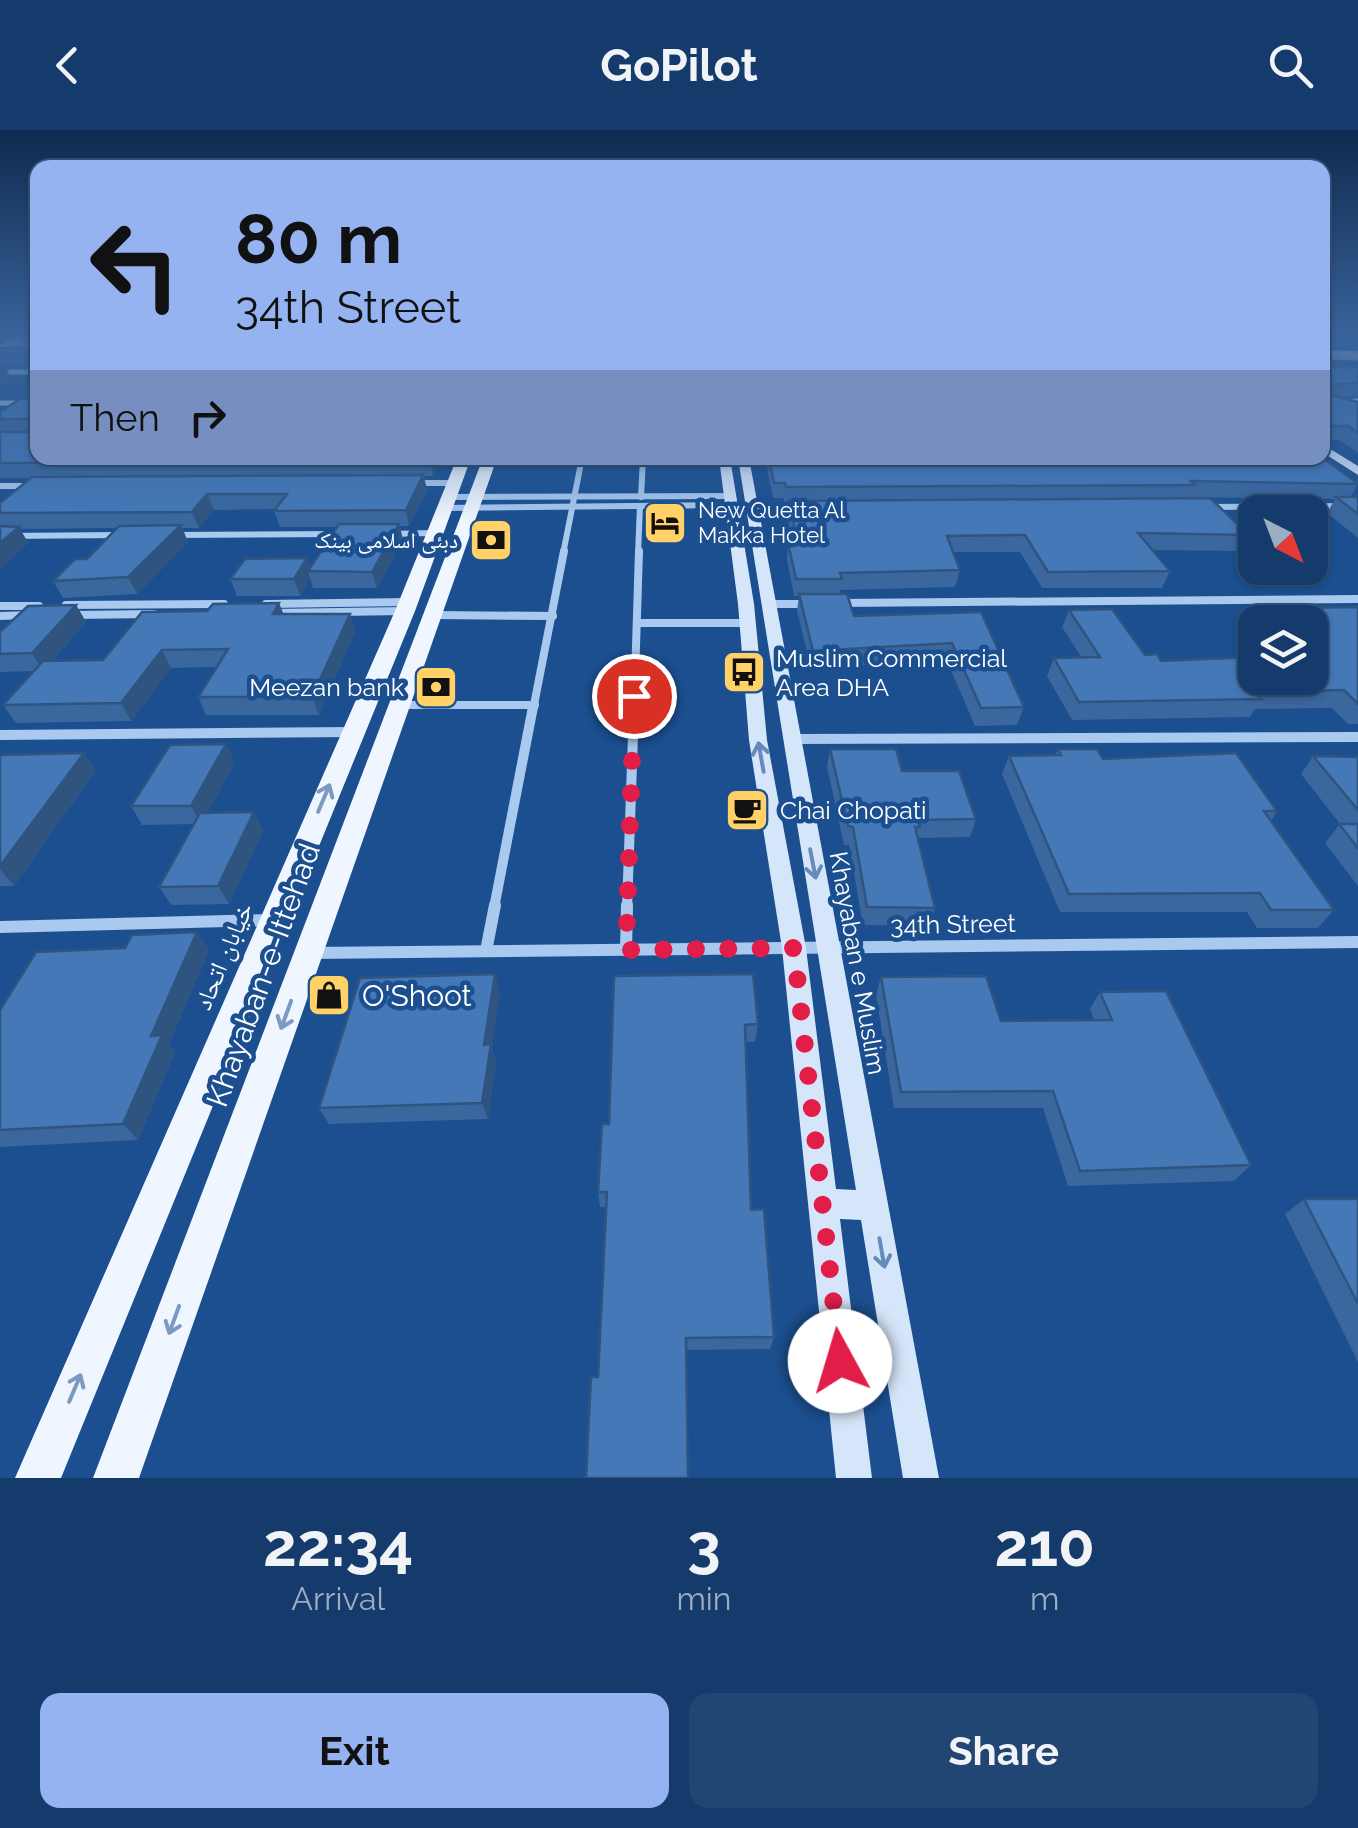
<!DOCTYPE html>
<meta charset="utf-8">
<style>
:root{--surface:#143b6b;--page:#214673;--text:#f1f3f6;--muted:#9dadc1;--line:#33557e;--accent:#95b2f1}
body{margin:0;font-family:Raleway,"Noto Naskh Arabic",sans-serif;background:var(--page);color:var(--text);height:100vh;display:flex;flex-direction:column;font-size:38px;white-space:nowrap}
*{box-sizing:border-box;margin:0}
p{font-size:32px;color:var(--muted)}
.icon{flex:none;width:55px;height:55px;fill:none;stroke:currentColor;stroke-width:2;stroke-linecap:round;stroke-linejoin:round}
.map{position:relative;height:1348px;overflow:hidden}
.panel{display:flex;flex-direction:column;background:var(--surface);flex:1}
.panel>*{flex:none}
.guide{position:absolute;left:30px;top:30px;width:1300px;height:305px;border-radius:20px;box-shadow:0 2px 8px #0004,0 0 0 2px var(--line);background:#95b2f1;color:#111;overflow:hidden}
.needle{width:65px;rotate:138deg}
.controls{position:absolute;left:1238px;top:365px;display:grid;gap:20px}
.controls a{display:grid;place-items:center;width:90px;height:90px;border-radius:20px;background:var(--surface);box-shadow:0 2px 8px #0004,0 0 0 2px var(--line);font-size:50px}
.pin{position:absolute;display:grid;place-items:center;width:85px;height:85px;color:#fff;margin:-42px;border:5px solid #fff;border-radius:50%;box-shadow:0 2px 10px #0007}
.me{position:absolute;width:110px;margin:-55px;rotate:354deg;stroke-linejoin:round;filter:drop-shadow(0 0 8px #0008)}
.turn{display:flex;align-items:center;gap:35px;height:210px;padding:0 40px;font-size:45px}
.turn .icon{width:130px;height:130px;stroke-width:2.5}
.turn b{display:block;font-size:70px;line-height:85px}
.then{display:flex;align-items:center;height:95px;padding:0 40px;background:#0003;gap:20px;font-size:38px}
.eta{display:flex;justify-content:space-evenly;align-items:center;height:170px;text-align:center}
.eta b{font-size:60px;font-weight:700;line-height:70px}
.primary-button{display:flex;gap:20px;margin-top:auto;padding:20px 40px}
.primary-button a{flex:1;height:115px;border-radius:20px;background:var(--accent);color:#111;font-size:40px;font-weight:700;line-height:115px;text-align:center}
.primary-button a+a{background:var(--page);color:var(--text)}
header{display:flex;justify-content:space-between;align-items:center;height:130px;padding:0 40px;background:var(--surface);font-size:45px;font-weight:700}
.map>svg:first-child{display:block}
.lines{fill:none;stroke-linecap:round;stroke-linejoin:round}
.street-far4{stroke:#a9c9ee;stroke-width:5}
.street-far3{stroke:#a9c9ee;stroke-width:6}
.street-far2{stroke:#a9c9ee;stroke-width:8}
.street-far1{stroke:#a9c9ee;stroke-width:10}
.street{stroke:#a9c9ee;stroke-width:12}
.secondary{fill:#d6e6fa;fill-rule:evenodd}
.primary{fill:#f0f6ff;fill-rule:evenodd}
.wall{fill:#3a679d}
.shaded-wall{fill:#305480}
.building{fill:#4478b7;stroke:#305480;stroke-width:2.5}
.oneway{stroke:#668bba}
.oneway2{stroke:#7b9ac1}
.route{stroke:#e11d48;stroke-width:18;stroke-dasharray:0 32.4}
.labels{text-anchor:middle;dominant-baseline:central;stroke-width:9;stroke-linejoin:round;paint-order:stroke}
.far-poi-label{font-size:22px;fill:#fff;stroke:#1b4f8f;text-anchor:start}
.poi-label{font-size:25px;fill:#fff;stroke:#1b4f8f;text-anchor:start}
.street-label{font-size:25px;fill:#fff;stroke:#1b4f8f}
.near-street-label{font-size:30px;fill:#fff;stroke:#1b4f8f}
.near-poi-label{font-size:30px;fill:#fff;stroke:#1b4f8f;text-anchor:start}
</style>
<header><svg class="icon" aria-label="back" viewBox="0 0 24 24"><path d="M15 5l-7 7 7 7"/></svg>GoPilot<svg class="icon" aria-label="search" viewBox="0 0 24 24"><circle cx="10" cy="10" r="6"/><path d="M15 15l6 6"/></svg></header>
<div class="map">
<svg width="1358" height="1348" viewBox="0 0 1358 1348">
<rect width="100%" height="100%" fill="#1b4f8f"/>
<g class="lines">
<g class="street-far4">
<path d="M8,214H38"/>
<path d="M1322,227L1358,228"/>
<path d="M0,242H38"/>
<path d="M1322,272L1358,271"/>
<path d="M0,273H38"/>
</g>
<g class="street-far3">
<path d="M416,353H455"/>
<path d="M0,356H34"/>
<path d="M449,367L730,366"/>
<path d="M641,367L643,328"/>
<path d="M1209,377L1358,376"/>
<path d="M444,378L732,375"/>
<path d="M753,380L797,379"/>
<path d="M389,404L433,403"/>
<path d="M174,405L342,404"/>
<path d="M0,406L122,405"/>
<path d="M563,424L582,328"/>
<path d="M638,424L640,376"/>
</g>
<g class="street-far2">
<path d="M839,473L1358,469"/>
<path d="M266,474L407,472"/>
<path d="M767,474H807"/>
<path d="M66,475L224,474"/>
<path d="M0,476H39"/>
<path d="M271,483L404,481"/>
<path d="M71,485L154,484"/>
<path d="M433,485L553,486"/>
<path d="M0,486L29,485"/>
<path d="M637,493H747"/>
<path d="M401,575H535"/>
<path d="M533,580L564,421"/>
<path d="M634,580L639,421"/>
</g>
<g class="street-far1">
<path d="M0,605L352,602"/>
<path d="M791,609L1358,607"/>
<path d="M494,778L533,577"/>
<path d="M627,778L634,577"/>
</g>
<g class="street">
<path d="M0,797L269,790"/>
<path d="M626,820L627,775"/>
<path d="M486,821L495,775"/>
<path d="M309,823L1358,812"/>
</g>
<g class="secondary">
<path d="M22,204H32L0,222V215Z"/>
<path d="M1322,314L1358,336V345L1322,322Z"/>
<path d="M719,328H730L754,474L767,610L806,818L836,1059L856,1060L738,328H749L939,1348H903L861,1090L840,1089L872,1348H836L782,818L749,610L738,474Z"/>
</g>
<g class="primary">
<path d="M1322,220L1358,221V227L1322,226Z"/>
<path d="M457,328H471L415,481L61,1348H15L395,481Z"/>
<path d="M483,328H497L139,1348H93Z"/>
</g>
</g>
<g class="wall">
<path d="M0,218H34L38,227V232L32,236L5,237L11,248L0,255Z"/>
<path d="M1322,236L1358,238V266L1340,267L1358,272V323L1340,310H1325L1322,309Z"/>
<path d="M0,282L441,328L433,346H424L427,360L409,396H400L403,410L377,458H313L310,448L300,466H237L230,449L310,438L338,397H280L274,381L276,379L214,380L199,398H182L188,412L137,464L63,468L53,451L87,429L117,398L20,399L28,413L0,438V373L32,348H0Z"/>
<path d="M765,328H907L910,332H947L945,328H1012L1015,331L1211,330L1208,328H1323L1358,353L1351,367H1358V408L1327,383L1335,369L1190,367V368L1249,405L1241,421L1152,420L1170,441L1162,458H1042L1020,422H953L960,440L955,457L840,460V464L854,486L981,482L1024,577L1017,595L975,596L947,531L811,538L797,481L799,466H794L787,429L788,413H793L787,387L789,373H784V368H773Z"/>
<path d="M76,475L86,492L52,531L103,530L283,484H350L355,502L319,585H206L198,567L217,537L171,538L131,591L16,593L3,575L34,541L0,542V502Z"/>
<path d="M1358,477V594H1348L1332,578L1255,579L1250,587L1072,590L1047,546L1054,528H1082L1062,497L1069,480L1145,525L1161,531L1310,548V492H1270L1278,478Z"/>
<path d="M830,619L902,641L976,689L970,707L918,708L935,778L929,796L863,795L849,715H844L827,637Z"/>
<path d="M1058,619L1103,629L1277,681L1271,691L1334,780L1318,798H1257L1247,782H1060L1002,644L1009,626L1055,625Z"/>
<path d="M84,623L95,641L14,756H0V625Z"/>
<path d="M1313,626L1358,627V756L1325,713L1340,694L1301,644Z"/>
<path d="M235,632L207,683L254,682L263,701L229,774L171,775L159,757L194,694L142,695L131,676Z"/>
<path d="M197,802L209,820L169,914L175,922L138,1010L0,1017V880L125,818Z"/>
<path d="M614,846L758,894L755,912H745L751,1080L774,1207L770,1219L686,1220L598,1247L606,1077H600L598,1062L609,994Z"/>
<path d="M881,847L1001,891L1094,890L1090,879L1100,862L1251,1035L1234,1051L1068,1056L1043,978H894L876,864Z"/>
<path d="M500,862L492,918L496,932L488,989L329,994L319,978Z"/>
<path d="M1304,1069H1358V1232L1285,1084Z"/>
</g>
<g class="shaded-wall">
<path d="M34,218L38,227V232L32,236L26,223Z"/>
<path d="M4,235L11,248L0,255V238Z"/>
<path d="M431,328H441L433,346L430,331Z"/>
<path d="M423,345L427,360L409,396L406,380Z"/>
<path d="M207,364L214,380L199,398L192,382Z"/>
<path d="M399,394L403,410L377,458L372,442Z"/>
<path d="M181,395L188,412L137,464L128,447Z"/>
<path d="M19,397L28,413L0,438V413Z"/>
<path d="M307,428L311,441H308L310,448L300,466L294,449Z"/>
<path d="M279,473L286,490L273,484Z"/>
<path d="M76,475L86,492L43,541L32,523Z"/>
<path d="M350,484L355,502L319,585L312,567Z"/>
<path d="M162,520L171,538L131,591L121,573Z"/>
<path d="M226,614L235,632L201,694L191,676Z"/>
<path d="M84,623L95,641L14,756L0,739V736Z"/>
<path d="M254,682L263,701L229,774L218,756Z"/>
<path d="M197,802L209,820L169,914L175,922L138,1010L123,994L151,906Z"/>
<path d="M495,844L500,862L492,918L496,932L488,989L482,973L484,915Z"/>
</g>
<g class="building">
<path d="M0,218H34L26,223L0,224Z"/>
<path d="M1322,236L1358,238V253L1325,255L1324,263L1358,272V303L1348,296H1332L1322,289Z"/>
<path d="M38,268V328H431L430,331L0,333V302H31L37,297L32,289H0V282L20,269Z"/>
<path d="M769,328H907L910,332H959L957,328H1012L1015,331L1323,328L1358,354L1191,351L1195,355L786,357L785,353H774Z"/>
<path d="M423,345L406,380L274,381L287,364H207L192,382L0,383V373L32,347Z"/>
<path d="M1336,367H1358V384Z"/>
<path d="M1210,368L1249,405L1138,403L1170,441L1048,442L1025,405L947,406L960,440L840,443L842,449H796L788,413H798L789,371Z"/>
<path d="M339,394H399L372,442L308,441Z"/>
<path d="M181,395L128,447L53,451L75,429H87L119,396Z"/>
<path d="M0,396L19,397L0,413Z"/>
<path d="M307,428L294,449H230L245,429Z"/>
<path d="M799,464H847L854,486L981,482L1024,577L981,578L952,513L813,521Z"/>
<path d="M279,473L273,484H350L312,567H198L228,519L162,520L121,573L3,575L43,531L103,530L142,482L207,481L213,474Z"/>
<path d="M76,475L32,523L0,524V502L28,476Z"/>
<path d="M1358,477V574L1344,560L1254,562L1261,569L1079,572L1054,528L1100,527L1069,480L1112,479L1145,525L1157,524L1161,531L1255,527V548H1310V525L1324,524L1310,510V492H1293L1278,478Z"/>
<path d="M226,614L191,676H131L170,615Z"/>
<path d="M830,619H896L902,641H959L976,689L918,690L920,697H915L935,778L867,777L853,697L848,696Z"/>
<path d="M1058,619H1097L1103,629L1236,623L1277,681H1264L1334,780H1271L1260,763L1069,764L1009,626L1061,625Z"/>
<path d="M84,623L0,736V625Z"/>
<path d="M1313,626L1358,627V680Z"/>
<path d="M254,682L218,756L159,757L200,683Z"/>
<path d="M1339,694H1358V718Z"/>
<path d="M197,802L151,906L162,905L123,994L0,1000V880L36,822L125,818L132,805Z"/>
<path d="M495,844L484,915L491,914L482,973L319,978L360,848Z"/>
<path d="M753,844L758,894L745,895L751,1080L764,1079L774,1207L686,1208L688,1348H586L591,1247H598L607,1062H598L602,994H609L614,846Z"/>
<path d="M986,846L1001,891L1112,890L1100,862L1166,861L1251,1035L1080,1041L1053,961L901,962L881,847Z"/>
<path d="M1304,1069H1358V1174Z"/>
</g>
<defs><path id="oneway-shaft" d="M-6 0H5M1.5-3L5.5 0L1.5 3" fill="none" stroke-width="1.6" stroke-linecap="round" stroke-linejoin="round" transform="scale(2.5)"/></defs>
<g class="oneway">
<use href="#oneway-shaft" transform="translate(761 627) rotate(-100)"/>
<use href="#oneway-shaft" transform="translate(813 734) rotate(79)"/>
<use href="#oneway-shaft" transform="translate(882 1123) rotate(80)"/>
</g>
<g class="oneway2">
<use href="#oneway-shaft" transform="translate(324 668) rotate(-67)"/>
<use href="#oneway-shaft" transform="translate(286 885) rotate(110)"/>
<use href="#oneway-shaft" transform="translate(174 1190) rotate(110)"/>
<use href="#oneway-shaft" transform="translate(75 1258) rotate(-67)"/>
</g>
<linearGradient id="sky" x2="0" y2="1"><stop stop-color="#0f2b4f"/><stop offset="0.52" stop-color="#39639b"/><stop offset="1" stop-color="#39639b" stop-opacity="0"/></linearGradient>
<rect width="1358" height="392" fill="url(#sky)"/>
<g class="lines">
<path class="route" d="M634,566L626,820L794,818L840,1231"/>
</g>
<defs>
<g id="hotel-square" transform="scale(2.25)"><rect x="-9" y="-9" width="18" height="18" rx="4" fill="#ffd166" stroke="#1b4f8f"/><path d="M-6-4.5h1.5V1H6V5H4.5V3h-9V5H-6ZM-4 0a1.8 1.8 0 1 1 3.6 0ZM.5 0V-2.5h3Q6-2.5 6 0Z" fill="#111"/></g>
<g id="bank-square" transform="scale(2.25)"><rect x="-9" y="-9" width="18" height="18" rx="4" fill="#ffd166" stroke="#1b4f8f"/><path d="M-6-4H6V4H-6ZM0-2.3a2.3 2.3 0 1 0 0 4.6a2.3 2.3 0 1 0 0-4.6Z" fill="#111"/></g>
<g id="bus-square" transform="scale(2.25)"><rect x="-9" y="-9" width="18" height="18" rx="4" fill="#ffd166" stroke="#1b4f8f"/><path d="M-5-6H5V4H4V6H2V4H-2V6H-4V4H-5ZM-3.5-4V0h7V-4ZM-3.5 1.2v1.5H-2V1.2ZM2 1.2v1.5H3.5V1.2Z" fill="#111"/></g>
<g id="cafe-square" transform="scale(2.25)"><rect x="-9" y="-9" width="18" height="18" rx="4" fill="#ffd166" stroke="#1b4f8f"/><path d="M-5.5-4.5H6V0H3Q3 3.5 0 3.5H-2.5Q-5.5 3.5-5.5 0ZM3-3.2v2h1.7v-2ZM-6 4.5H4V6H-6Z" fill="#111"/></g>
<g id="shop-square" transform="scale(2.25)"><rect x="-9" y="-9" width="18" height="18" rx="4" fill="#ffd166" stroke="#1b4f8f"/><path d="M-5-2.5h2.3a2.7 3.5 0 0 1 5.4 0H5L5.5 6h-11ZM-1.5-2.5h3a1.5 2.3 0 0 0-3 0Z" fill="#111"/></g>
</defs>
<g fill-rule="evenodd">
<use href="#hotel-square" x="665" y="393"/>
<use href="#bank-square" x="491" y="410"/>
<use href="#bus-square" x="744" y="542"/>
<use href="#bank-square" x="436" y="557"/>
<use href="#cafe-square" x="747" y="680"/>
<use href="#shop-square" x="329" y="865"/>
</g>
<g class="labels">
<g class="far-poi-label">
<text x="698" y="380">New Quetta Al<tspan x="698" dy="25">Makka Hotel</tspan></text>
<text x="458" y="410" text-anchor="end">دبئی اسلامی بینک</text>
</g>
<g class="poi-label">
<text x="776" y="528">Muslim Commercial<tspan x="776" dy="29">Area DHA</tspan></text>
<text x="404" y="557" text-anchor="end">Meezan bank</text>
<text x="780" y="680">Chai Chopati</text>
</g>
<g class="street-label">
<text transform="translate(953 794) rotate(-1)">34th Street</text>
<text transform="translate(223 826) rotate(-67)">خیابان اتحاد</text>
<text transform="translate(858 833) rotate(80)">Khayaban e Muslim</text>
</g>
<g class="near-street-label">
<text transform="translate(263 845) rotate(-70)">Khayaban-e-Ittehad</text>
</g>
<g class="near-poi-label">
<text x="362" y="865">O'Shoot</text>
</g>
</g>
</svg>
<div class="controls">
<a><svg class="needle" viewBox="-14 -14 28 28"><path d="M0-13l5 13h-10z" fill="#e53935"/><path d="M0 13l5-13h-10z" fill="#9dadc1"/></svg></a>
<a><svg class="icon" aria-label="layers" viewBox="0 0 24 24"><path d="M12 4l9 5-9 5-9-5zM3 14l9 5 9-5"/></svg></a>
</div>
<div class="pin" style="left:634px;top:566px;background:#d93025"><svg class="icon" aria-label="arrive" viewBox="0 0 24 24"><path d="M6 21V4h12l-3 4 3 4H6"/></svg></div>
<svg class="me" style="left:840px;top:1231px" viewBox="-20 -20 40 40"><circle r="19" fill="#fff"/><path d="M0-13L10 11 0 6-10 11z" fill="#e11d48"/></svg>
<div class="guide">
<div class="turn"><svg class="icon" aria-label="left" viewBox="0 0 24 24"><path d="M17 20v-9H6M10 6l-5 5 5 5"/></svg><div><b>80 m</b>34th Street</div></div>
<div class="then">Then<svg class="icon" aria-label="right" viewBox="0 0 24 24"><path d="M7 20v-9h11M14 6l5 5-5 5"/></svg></div>
</div>
</div>
<section class="panel">
<div class="eta">
<div><b>22:34</b><p>Arrival</p></div>
<div><b>3</b><p>min</p></div>
<div><b>210</b><p>m</p></div>
</div>
<div class="primary-button"><a>Exit</a><a>Share</a></div>
</section>
